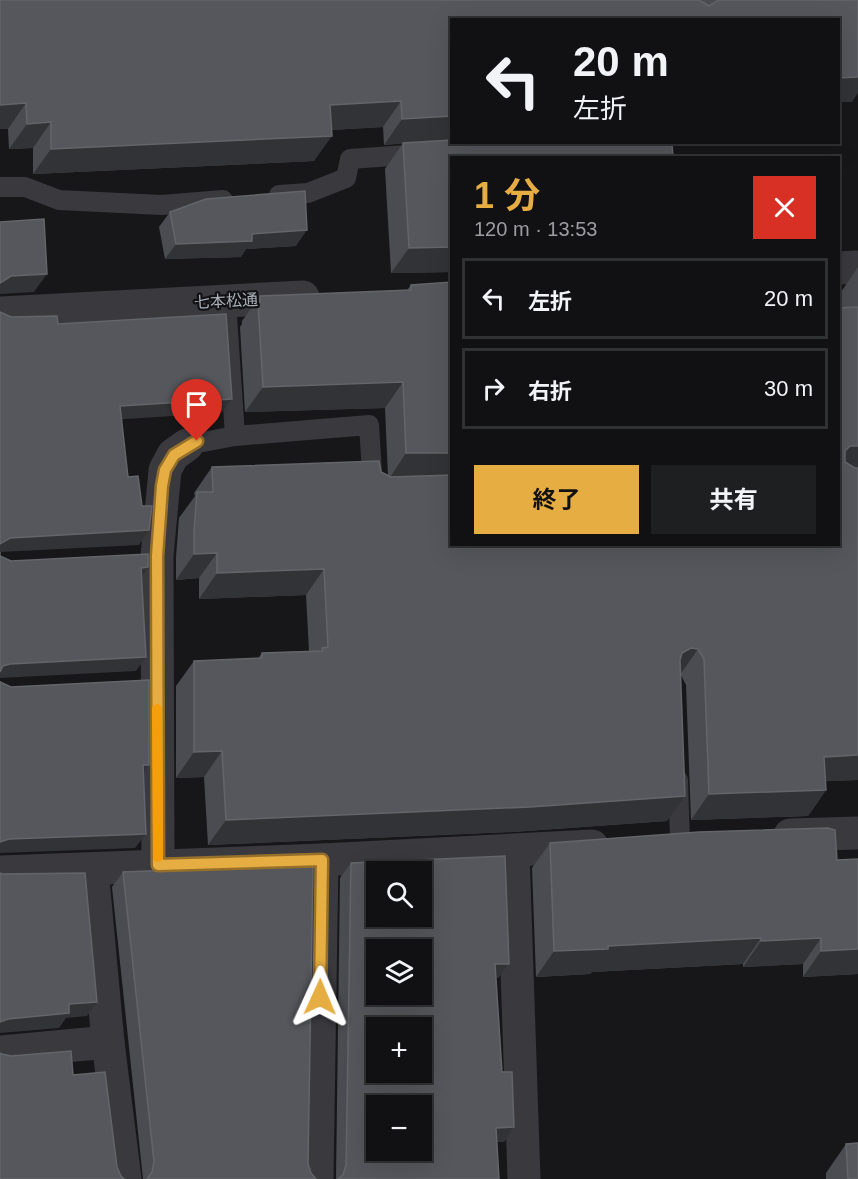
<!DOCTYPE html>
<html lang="ja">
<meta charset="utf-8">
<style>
:root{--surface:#111113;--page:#1e1f21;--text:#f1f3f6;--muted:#9c9da0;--line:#303133;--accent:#e6ad42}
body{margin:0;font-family:Helvetica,"Noto Sans JP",sans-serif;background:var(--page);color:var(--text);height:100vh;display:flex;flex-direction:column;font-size:22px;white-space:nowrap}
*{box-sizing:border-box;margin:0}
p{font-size:20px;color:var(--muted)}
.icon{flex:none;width:33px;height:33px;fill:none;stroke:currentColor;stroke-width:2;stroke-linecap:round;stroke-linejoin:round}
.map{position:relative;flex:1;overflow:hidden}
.details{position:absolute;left:450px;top:156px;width:390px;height:390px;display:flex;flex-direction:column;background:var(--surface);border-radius:0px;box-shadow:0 6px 24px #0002,0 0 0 2px var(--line)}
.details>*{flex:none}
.guide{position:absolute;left:450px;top:18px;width:390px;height:126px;border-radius:0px;box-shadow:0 6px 24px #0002,0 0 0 2px var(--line);background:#111113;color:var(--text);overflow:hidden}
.tools{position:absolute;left:366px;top:861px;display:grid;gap:12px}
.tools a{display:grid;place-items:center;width:66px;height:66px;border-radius:0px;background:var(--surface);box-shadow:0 6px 24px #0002,0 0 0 2px var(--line);font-size:30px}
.pin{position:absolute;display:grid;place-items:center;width:51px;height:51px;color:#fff;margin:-62px -26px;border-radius:50% 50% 50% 0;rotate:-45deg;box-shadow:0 0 6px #0007}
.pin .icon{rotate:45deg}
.me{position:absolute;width:66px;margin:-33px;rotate:1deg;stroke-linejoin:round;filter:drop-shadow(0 0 4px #0008)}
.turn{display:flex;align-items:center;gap:21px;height:126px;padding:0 24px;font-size:27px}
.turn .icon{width:78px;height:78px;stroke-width:2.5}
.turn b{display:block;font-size:42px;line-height:51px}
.round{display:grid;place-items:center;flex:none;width:63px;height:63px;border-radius:0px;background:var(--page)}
.head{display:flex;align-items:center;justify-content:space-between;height:102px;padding:0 24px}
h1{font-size:36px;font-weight:700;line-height:45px;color:var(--accent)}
.primary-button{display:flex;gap:12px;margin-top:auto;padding:12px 24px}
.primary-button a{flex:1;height:69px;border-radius:0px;background:var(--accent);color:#111;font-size:24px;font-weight:700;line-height:69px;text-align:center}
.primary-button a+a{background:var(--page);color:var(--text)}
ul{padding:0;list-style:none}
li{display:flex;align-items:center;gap:18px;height:81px;margin:0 12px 9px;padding:0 12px;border:3px solid var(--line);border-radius:0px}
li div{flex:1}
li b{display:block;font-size:22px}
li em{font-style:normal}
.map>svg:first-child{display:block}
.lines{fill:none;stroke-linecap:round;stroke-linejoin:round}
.lane{stroke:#39393e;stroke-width:20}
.street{stroke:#39393e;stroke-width:33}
.wall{fill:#4b4c51}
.shaded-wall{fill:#323336}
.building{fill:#55575c;stroke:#63656a;stroke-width:1.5;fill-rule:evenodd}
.route-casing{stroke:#96702b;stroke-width:15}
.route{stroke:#e6ad42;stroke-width:10}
.slow{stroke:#f59e0b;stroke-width:10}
.labels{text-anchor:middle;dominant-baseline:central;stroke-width:4.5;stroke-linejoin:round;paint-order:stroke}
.street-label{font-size:16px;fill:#aaafb8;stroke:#121214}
</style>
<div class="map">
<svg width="858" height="1179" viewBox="0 0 858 1179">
<rect width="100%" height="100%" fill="#171719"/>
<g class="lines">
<g class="lane">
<path d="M0,187H25L59,200L161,205L223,200"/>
<path d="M279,195L308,193L346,178L350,159L420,154"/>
<path d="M226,301L235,436"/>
<path d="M187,445L235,436L369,425L373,488"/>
<path d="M678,780L680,839"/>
</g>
<g class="street">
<path d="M838,268L858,267"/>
<path d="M0,313L303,297"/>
<path d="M790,835L858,833"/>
<path d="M513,851L524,1179"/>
<path d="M158,865L157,556L165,470L173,455L187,445"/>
<path d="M92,869L108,1042L125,1179"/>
<path d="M0,872L322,860L592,846"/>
<path d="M0,1052L108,1042"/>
<path d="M317,1179L322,860"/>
</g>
</g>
<g class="wall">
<path d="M0,0L701,2V0H858L852,102H838V20L452,158V272L391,273L385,169L403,143L384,145L383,127L331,130L314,161L33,174V148L9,149L8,129H0Z"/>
<path d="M170,212L296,246L246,249L241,257L165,259L159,227Z"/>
<path d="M858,267V780L825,781L826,790L808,816L691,820L686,685L681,675L667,821L512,832L208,845L204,777L176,778V686L194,661L258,658L262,653L309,651L306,595L199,599V578L176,580V557L179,518L195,496L194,493L212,467L381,472L388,476L385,408L245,412L240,327L242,324V321L260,296L407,290L411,285L452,544H838L841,308V292Z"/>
<path d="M550,843L837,860L858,859V974L803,977V964L743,967V964L592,972L590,974L536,977L532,868Z"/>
<path d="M351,863L509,964L498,978H496L502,1072L514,1127L504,1142H497L499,1179H336L340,878Z"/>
<path d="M123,872L308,1164L311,1173L316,1179H143L112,887Z"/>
<path d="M846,1144L858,1179H826V1173Z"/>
</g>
<g class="shaded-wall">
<path d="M858,77V93L852,102H838V78Z"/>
<path d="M401,101L383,127L312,131L330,105Z"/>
<path d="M26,103L8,129H0V105Z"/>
<path d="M452,116V140L384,145L402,119Z"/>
<path d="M51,122L33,148L9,149L27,124Z"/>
<path d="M332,136L314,161L33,174L51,149Z"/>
<path d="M307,230L296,246L246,249L241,257L165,259L176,244L252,234Z"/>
<path d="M452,247V272L391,273L409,248Z"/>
<path d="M47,274L34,292L0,294V283L11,276Z"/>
<path d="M403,382L385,408L245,412L263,387Z"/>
<path d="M232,399L221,413L110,420L120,406Z"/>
<path d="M850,446H858V472L838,471L845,451Z"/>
<path d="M406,453H452V478L389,479Z"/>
<path d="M149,530L139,545L0,552V544L10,538Z"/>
<path d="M217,553L199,578L176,580L194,554Z"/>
<path d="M148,567L138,582L141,568Z"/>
<path d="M324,569L306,595L199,599L217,573Z"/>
<path d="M691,648L698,649L680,675L673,673L682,653Z"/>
<path d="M146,657L136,671L0,678V670L3,666L10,664Z"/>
<path d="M222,751L204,777L176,778L194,752Z"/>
<path d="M858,755V780L806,782L824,757Z"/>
<path d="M143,765H149L139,779Z"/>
<path d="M826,790L808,816L691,820L709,794Z"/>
<path d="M685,796L667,821L512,832L208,845L226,820Z"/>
<path d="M146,834L135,848L0,853V842L9,839Z"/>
<path d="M761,938L743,964L592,972L590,974L536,977L554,951L608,946Z"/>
<path d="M821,938L803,964L743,967L761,941Z"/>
<path d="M858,949V974L803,977L821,951Z"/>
<path d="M495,964H509L498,978L485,979Z"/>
<path d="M97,1002L87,1016L66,1018L59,1028L0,1033V1022L8,1019L69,1004Z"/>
<path d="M514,1127L504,1142H486L496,1128Z"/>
</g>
<g class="building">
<path d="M0,0H699L709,6L719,0H858V77L838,78V20H452V116L402,119L401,101L330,105L332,136L51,149V122L27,124L26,103L0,105Z"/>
<path d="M452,140V142H672L673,158H452V247L409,248L403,143Z"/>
<path d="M305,191L307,230L252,234V241L176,244L170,212L206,199Z"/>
<path d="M44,219L47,274L11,276L0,283V222Z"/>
<path d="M452,282V453H406L403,382L263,387L258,302H260V296L411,290V285Z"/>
<path d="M858,307V446H850L845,451V462L855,468H858V755L824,757L826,790L709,794L704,659L698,649L691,648L682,653L680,660L685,796L530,807L226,820L222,751L194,752V661L262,658V653L323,651L322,648L328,647L324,569L217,573V553L194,554V531L197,492H213L212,467L379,461L381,472L391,477L452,475V544H838V308Z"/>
<path d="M0,312L11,317L57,316L58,324L226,314L232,399L120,406L128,477L138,476L142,506H152L149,530L10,538L0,544Z"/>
<path d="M0,552V556L11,561L148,554V567L141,568L146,657L10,664L3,666L0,672Z"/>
<path d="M149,680V765H143L146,834L9,839L0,842V681V682L11,687Z"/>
<path d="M828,828L835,830L837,860L858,859V949L821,951V938L761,941V938L608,946V949L554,951L550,843L699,832Z"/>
<path d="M505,856L509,964H495L502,1072H512L514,1127L496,1128L499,1179H338L343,1175L346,1165L351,863ZM376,872H422V916H376ZM376,950H422V994H376ZM376,1028H422V1072H376ZM376,1106H422V1150H376Z"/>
<path d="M313,865L308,1164L311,1173L316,1179H147L152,1172L154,1162L123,872Z"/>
<path d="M0,873L2,874L85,873L97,1002L69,1004V1013L8,1019L0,1022Z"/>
<path d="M71,1051L73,1075L105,1072L117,1167L121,1176L124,1179H0V1053L2,1054L11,1056Z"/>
<path d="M858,1143V1179H848L846,1144Z"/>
</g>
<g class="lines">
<g class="route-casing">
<path id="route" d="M197,441L174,455L165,470L162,486L157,556L158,865L322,860L320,997"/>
</g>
<use href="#route" class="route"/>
<path class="slow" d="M157,709L158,857"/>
</g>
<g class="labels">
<g class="street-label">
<text transform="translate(226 301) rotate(-3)">七本松通</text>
</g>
</g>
</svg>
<div class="tools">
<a><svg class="icon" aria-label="search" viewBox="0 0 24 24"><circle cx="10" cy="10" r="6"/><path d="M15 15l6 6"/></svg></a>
<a><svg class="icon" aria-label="layers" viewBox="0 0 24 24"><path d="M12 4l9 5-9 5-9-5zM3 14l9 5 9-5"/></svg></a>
<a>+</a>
<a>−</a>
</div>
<div class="pin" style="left:197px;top:441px;background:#d93025"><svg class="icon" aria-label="arrive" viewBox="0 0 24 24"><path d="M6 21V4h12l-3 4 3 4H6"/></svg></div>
<svg class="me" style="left:320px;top:997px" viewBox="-20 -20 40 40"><path d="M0-17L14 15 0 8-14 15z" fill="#e6ad42" stroke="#fff" stroke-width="4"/></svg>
<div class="guide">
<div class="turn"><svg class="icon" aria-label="left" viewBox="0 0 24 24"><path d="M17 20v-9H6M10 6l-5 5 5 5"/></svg><div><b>20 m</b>左折</div></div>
</div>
<section class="details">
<div class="head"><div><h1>1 分</h1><p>120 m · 13:53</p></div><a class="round" style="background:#d93025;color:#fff"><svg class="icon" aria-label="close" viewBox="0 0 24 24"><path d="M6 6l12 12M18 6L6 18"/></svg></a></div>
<ul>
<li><svg class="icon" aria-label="left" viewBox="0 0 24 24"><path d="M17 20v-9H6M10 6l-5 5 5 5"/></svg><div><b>左折</b></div><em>20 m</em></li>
<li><svg class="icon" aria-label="right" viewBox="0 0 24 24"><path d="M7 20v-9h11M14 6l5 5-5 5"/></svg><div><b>右折</b></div><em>30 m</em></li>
</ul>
<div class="primary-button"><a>終了</a><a>共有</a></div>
</section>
</div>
